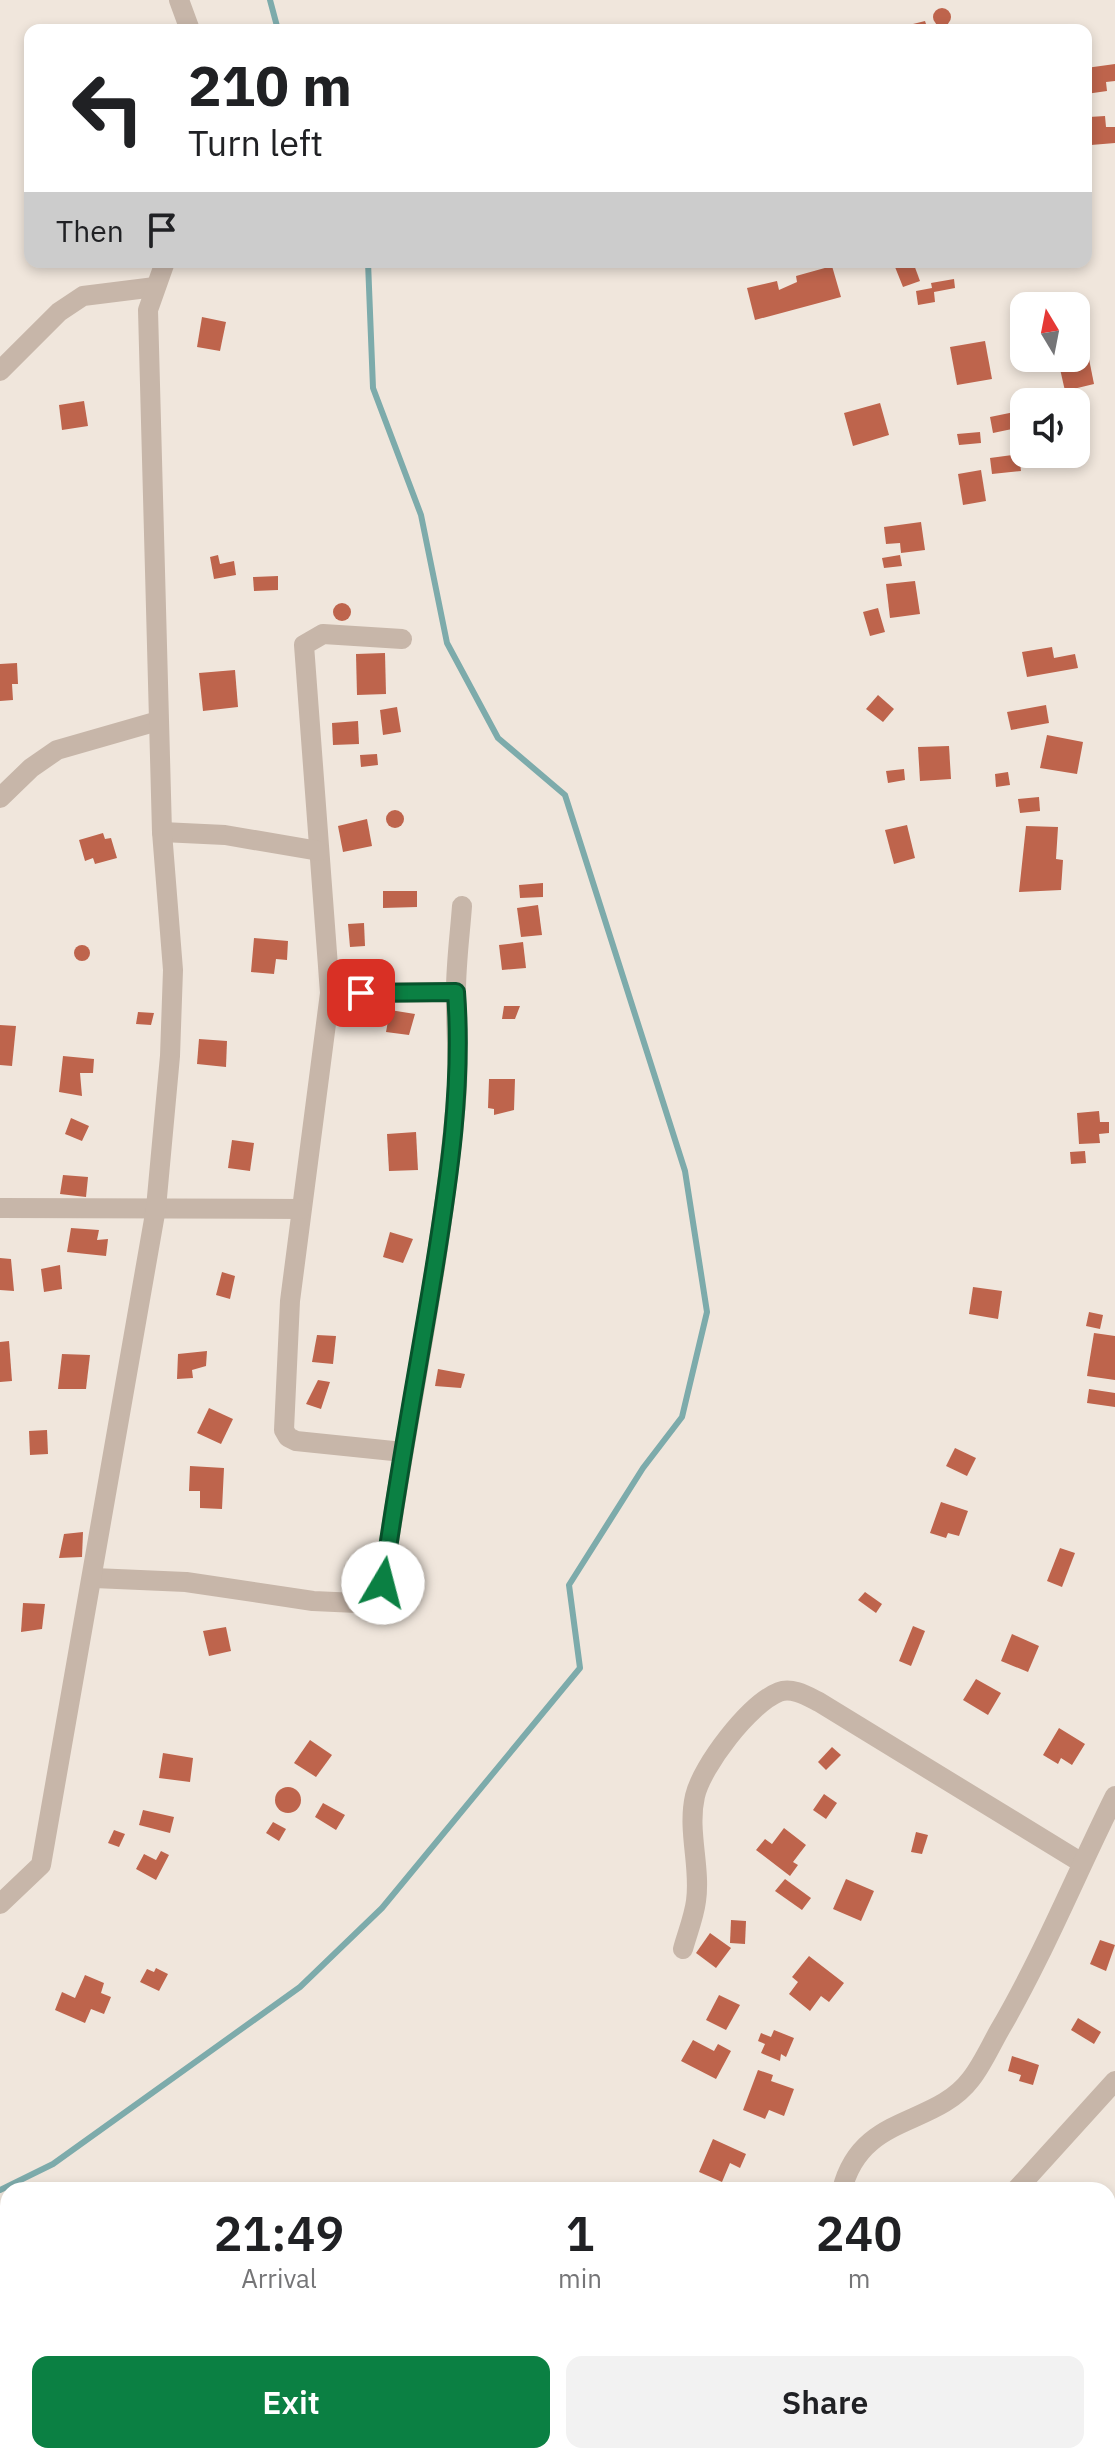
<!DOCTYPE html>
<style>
:root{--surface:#fff;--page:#f2f2f2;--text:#202124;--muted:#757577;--accent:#0b8043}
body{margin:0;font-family:"IBM Plex Sans",sans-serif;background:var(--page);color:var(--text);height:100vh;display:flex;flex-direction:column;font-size:30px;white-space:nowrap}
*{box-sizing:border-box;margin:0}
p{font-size:26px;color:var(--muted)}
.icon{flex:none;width:44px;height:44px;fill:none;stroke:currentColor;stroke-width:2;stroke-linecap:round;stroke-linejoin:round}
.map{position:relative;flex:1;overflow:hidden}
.panel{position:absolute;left:0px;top:2182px;width:1116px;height:282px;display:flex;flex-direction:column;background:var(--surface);border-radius:24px 24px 0 0;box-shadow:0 4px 12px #0003}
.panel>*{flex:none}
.banner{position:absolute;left:24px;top:24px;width:1068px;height:244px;border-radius:16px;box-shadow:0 4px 12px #0003;background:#fff;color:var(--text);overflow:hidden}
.needle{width:52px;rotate:350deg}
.tools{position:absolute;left:1010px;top:292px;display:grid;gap:16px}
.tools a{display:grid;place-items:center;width:80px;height:80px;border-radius:16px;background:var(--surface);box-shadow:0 4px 12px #0003;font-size:40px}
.pin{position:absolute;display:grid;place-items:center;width:68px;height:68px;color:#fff;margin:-34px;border-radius:16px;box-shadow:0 4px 12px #0006}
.me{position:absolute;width:88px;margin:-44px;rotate:8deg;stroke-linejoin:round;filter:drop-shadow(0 0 6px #0008)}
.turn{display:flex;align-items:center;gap:28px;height:168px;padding:0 32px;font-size:36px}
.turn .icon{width:104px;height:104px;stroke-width:2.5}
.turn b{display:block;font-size:56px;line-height:68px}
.then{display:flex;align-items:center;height:76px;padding:0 32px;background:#0003;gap:16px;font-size:30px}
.eta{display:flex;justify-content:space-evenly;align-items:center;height:136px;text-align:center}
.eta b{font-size:48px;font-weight:600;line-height:56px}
.cta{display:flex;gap:16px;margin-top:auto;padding:16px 32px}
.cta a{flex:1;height:92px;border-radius:16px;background:var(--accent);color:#fff;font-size:32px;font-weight:600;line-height:92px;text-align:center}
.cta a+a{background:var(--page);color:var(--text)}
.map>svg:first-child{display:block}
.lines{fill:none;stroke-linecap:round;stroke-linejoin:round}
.stream{stroke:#7dabab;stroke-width:6}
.building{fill:#be644c}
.minor{stroke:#c7b6a9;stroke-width:20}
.route-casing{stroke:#07532c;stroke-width:20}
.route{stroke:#0b8043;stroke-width:14}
</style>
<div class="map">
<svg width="1115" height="2463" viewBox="0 0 1115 2463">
<rect width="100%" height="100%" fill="#f0e6dc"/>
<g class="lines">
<g class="stream">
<path d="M270,0L278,30"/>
<path d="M0,2190L53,2164L300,1987L382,1908L580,1668L569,1585L643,1468L682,1417L707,1312L685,1171L565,795L498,738L447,643L421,515L373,388L368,262"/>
</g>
</g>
<g class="building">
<circle cx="942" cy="17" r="9"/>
<path d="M925,21L928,30H893V29Z"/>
<path d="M1115,64V81L1106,82L1107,91L1086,94V68Z"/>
<path d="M1105,116L1106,127H1115V143L1091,145L1089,117Z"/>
<path d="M893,262H913L920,281L903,287Z"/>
<path d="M832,266L841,297L755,320L747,288L777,281L779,290L797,282L796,276Z"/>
<path d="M954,279L955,288L934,292L935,302L918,305L916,291L932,288L931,283Z"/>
<path d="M202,317L226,322L220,351L197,347Z"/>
<path d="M985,341L992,379L957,385L950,347Z"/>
<path d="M1088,354L1094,384L1065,391L1058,360Z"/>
<path d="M84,401L88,426L62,430L59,405Z"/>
<path d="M880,403L889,435L853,446L844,413Z"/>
<path d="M1019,411L1022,427L993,433L990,417Z"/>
<path d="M980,432L981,443L959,445L957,434Z"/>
<path d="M1019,454L1021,471L992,474L990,458Z"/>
<path d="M981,470L986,501L963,505L958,474Z"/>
<path d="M921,522L925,550L901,553L900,543L886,544L884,527Z"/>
<path d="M218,555L220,564L234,561L236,575L214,579L210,557Z"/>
<path d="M900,555L902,566L884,568L882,558Z"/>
<path d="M278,576V590L254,591L253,577Z"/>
<path d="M915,581L920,614L890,618L886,584Z"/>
<circle cx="342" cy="612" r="9"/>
<path d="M878,608L885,632L870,636L863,612Z"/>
<path d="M1052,647L1054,658L1075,654L1078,668L1027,677L1022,652Z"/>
<path d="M385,653L386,694L357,695L356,654Z"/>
<path d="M17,663L18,684H12L13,700L0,701V664Z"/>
<path d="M235,670L238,707L203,711L199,673Z"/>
<path d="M878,695L894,709L883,722L866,709Z"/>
<path d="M1046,705L1049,723L1011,730L1007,712Z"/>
<path d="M397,707L401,732L383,735L380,710Z"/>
<path d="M358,721L359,744L333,745L332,723Z"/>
<path d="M1047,735L1083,742L1077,774L1040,768Z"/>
<path d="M949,746L951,779L920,781L918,747Z"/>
<path d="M377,754L378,765L361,767L360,755Z"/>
<path d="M904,769L905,780L888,783L886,771Z"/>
<path d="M1008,772L1010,785L996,787L995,774Z"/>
<path d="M1039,797L1040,811L1020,813L1018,799Z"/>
<circle cx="395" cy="819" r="9"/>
<path d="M367,819L372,846L343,852L338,826Z"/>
<path d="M907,825L915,858L894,864L885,830Z"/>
<path d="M1026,826L1058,827L1056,859L1063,860L1061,890L1019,892Z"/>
<path d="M103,833L105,839L111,838L117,858L95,864L93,858L85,861L79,840Z"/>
<path d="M543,883V897L520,898L519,885Z"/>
<path d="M383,891H417V907L383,908Z"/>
<path d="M538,905L542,935L521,937L517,908Z"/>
<path d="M364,923L365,946L350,947L348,924Z"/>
<path d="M254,938L288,941L287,960L276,959L274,974L251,972Z"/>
<path d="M523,942L526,968L502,970L499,945Z"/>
<circle cx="82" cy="953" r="8"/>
<path d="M504,1006H520L515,1019H502Z"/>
<path d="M390,1010L415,1014L409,1035L386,1032Z"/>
<path d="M138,1012L154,1013L151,1025L136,1024Z"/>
<path d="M0,1025L16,1026L12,1066L0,1065Z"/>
<path d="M199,1039L227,1041L226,1067L197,1064Z"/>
<path d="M63,1056L94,1059L93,1073H80L82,1096L59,1092Z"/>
<path d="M489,1079H515L514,1110L494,1115V1109L488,1108Z"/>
<path d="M1099,1111L1100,1122H1109V1133L1099,1134L1100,1143L1079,1144L1077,1113Z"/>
<path d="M71,1118L89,1126L82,1141L65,1134Z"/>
<path d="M416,1132L418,1170L389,1171L387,1134Z"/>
<path d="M232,1140L254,1143L250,1171L228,1168Z"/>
<path d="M1085,1151L1086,1163L1071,1164L1070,1152Z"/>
<path d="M63,1175L88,1177L86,1197L60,1194Z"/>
<path d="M71,1228L99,1230L97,1240L108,1239L106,1256L67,1252Z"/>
<path d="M390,1232L413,1239L403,1263L383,1257Z"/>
<path d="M0,1258L11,1259L14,1291L0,1290Z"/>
<path d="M60,1265L62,1289L44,1292L41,1269Z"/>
<path d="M222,1272L235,1276L230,1299L216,1295Z"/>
<path d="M973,1287L1002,1291L998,1319L969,1314Z"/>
<path d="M1089,1312L1103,1315L1100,1329L1086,1326Z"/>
<path d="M1094,1333L1115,1336V1380L1087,1376Z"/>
<path d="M317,1335L336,1336L333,1364L312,1362Z"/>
<path d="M9,1341L12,1381L0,1382V1342Z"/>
<path d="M207,1351L206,1366L192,1370L193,1378L177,1379L178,1354Z"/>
<path d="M62,1354L90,1355L86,1389H58Z"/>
<path d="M438,1369L465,1374L461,1388L435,1386Z"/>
<path d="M318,1380L330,1382L321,1409L306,1404Z"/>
<path d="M1089,1389L1115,1393V1407L1087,1403Z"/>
<path d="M209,1408L233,1419L221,1444L197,1433Z"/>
<path d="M47,1430L48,1454L30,1455L29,1431Z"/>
<path d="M955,1448L976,1458L967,1476L946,1466Z"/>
<path d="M190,1466L224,1468L222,1509L200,1508V1491H189Z"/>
<path d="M941,1502L968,1511L959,1536L948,1533L946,1538L930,1533Z"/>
<path d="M83,1532L82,1557L59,1558L64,1534Z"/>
<path d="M1060,1548L1075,1553L1062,1587L1047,1581Z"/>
<path d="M865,1592L882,1604L876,1613L858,1600Z"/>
<path d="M23,1603L45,1604L42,1629L21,1632Z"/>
<path d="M913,1626L925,1631L911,1666L899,1661Z"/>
<path d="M226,1627L231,1651L209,1656L203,1631Z"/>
<path d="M1012,1634L1039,1646L1028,1672L1001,1661Z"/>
<path d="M976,1679L1001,1693L988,1715L963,1700Z"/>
<path d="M1059,1728L1085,1744L1072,1765L1061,1758L1058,1764L1043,1755Z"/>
<path d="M310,1740L332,1755L316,1777L294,1763Z"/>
<path d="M832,1747L841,1755L826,1770L818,1762Z"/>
<path d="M163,1753L193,1758L190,1782L159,1778Z"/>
<circle cx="288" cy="1800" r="13"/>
<path d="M824,1794L837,1803L826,1819L813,1810Z"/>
<path d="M323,1803L345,1815L336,1830L315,1817Z"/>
<path d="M143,1810L174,1817L170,1833L139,1825Z"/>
<path d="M273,1822L286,1829L279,1841L266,1833Z"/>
<path d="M784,1828L806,1845L793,1862L798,1865L790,1876L756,1850L765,1839L772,1844Z"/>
<path d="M114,1830L125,1834L119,1847L108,1843Z"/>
<path d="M916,1832L928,1835L922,1854L911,1852Z"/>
<path d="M161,1851L169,1855L156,1880L136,1869L144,1854L156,1860Z"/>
<path d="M785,1879L811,1898L802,1910L775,1891Z"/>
<path d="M846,1879L874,1891L861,1921L833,1909Z"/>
<path d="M731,1920L746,1921L745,1944L730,1943Z"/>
<path d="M710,1933L731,1948L716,1968L696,1953Z"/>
<path d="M1100,1940L1115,1945L1106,1971L1090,1964Z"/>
<path d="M809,1956L844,1983L829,2002L821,1996L810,2011L789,1994L798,1982L792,1977Z"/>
<path d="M156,1968L168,1974L159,1991L140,1982L147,1969L154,1972Z"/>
<path d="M85,1975L104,1983L101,1993L111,1997L104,2014L91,2009L85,2023L55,2010L62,1992L75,1998Z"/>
<path d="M719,1995L740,2005L726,2030L706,2020Z"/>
<path d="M1078,2018L1101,2032L1094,2044L1071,2030Z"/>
<path d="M774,2030L794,2038L786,2057L781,2054L780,2061L761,2053L765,2044L758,2041L761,2033L771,2037Z"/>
<path d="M693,2040L714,2051L718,2044L731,2051L716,2079L681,2061Z"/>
<path d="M1012,2056L1039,2065L1033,2085L1019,2081L1021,2075L1008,2071Z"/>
<path d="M758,2070L773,2075L771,2081L794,2089L784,2116L769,2110L765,2119L743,2110Z"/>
<path d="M713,2139L746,2154L740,2168L730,2163L722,2182L699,2172Z"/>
</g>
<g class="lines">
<g class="minor">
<path d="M179,0L190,30"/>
<path d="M0,371L59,312L83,296L155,287"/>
<path d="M402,639L323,634L304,645L330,993L290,1301L284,1430L288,1437L296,1441L403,1452"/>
<path d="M0,798L31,768L57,750L158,721"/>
<path d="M162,832L225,835L319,851"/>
<path d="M330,993L456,992"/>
<path d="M0,1208L301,1209"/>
<path d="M94,1578L186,1582L313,1601L357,1603L373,1598L383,1583C405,1422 442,1263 456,1101C460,1064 455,1028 456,991C456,963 460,934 462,906"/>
<path d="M0,1904L41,1865L156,1208L170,1056L173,970L162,832L148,310L165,262"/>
<path d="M683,1949C687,1934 694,1917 696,1901C701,1867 687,1831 695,1796C702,1766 749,1704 779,1692C792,1687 807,1696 819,1702L1082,1863"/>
<path d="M842,2190C861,2113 934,2128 971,2079C982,2065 990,2047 999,2031C1043,1956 1076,1874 1115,1796"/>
<path d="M1016,2190L1115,2081"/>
<path d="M863,2463L865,2456"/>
</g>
</g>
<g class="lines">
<g class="route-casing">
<path id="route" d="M361,993L456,992C463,1086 449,1178 434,1271C417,1375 397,1479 383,1583"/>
</g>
<use href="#route" class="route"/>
</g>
</svg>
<div class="tools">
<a><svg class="needle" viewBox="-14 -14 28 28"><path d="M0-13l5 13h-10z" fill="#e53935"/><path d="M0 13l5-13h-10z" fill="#757577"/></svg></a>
<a><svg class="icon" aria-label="sound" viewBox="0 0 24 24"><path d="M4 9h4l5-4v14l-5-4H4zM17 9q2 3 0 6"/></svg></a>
</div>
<div class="pin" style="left:361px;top:993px;background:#d93025"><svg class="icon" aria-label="arrive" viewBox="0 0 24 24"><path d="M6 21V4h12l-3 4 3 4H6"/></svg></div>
<svg class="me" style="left:383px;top:1583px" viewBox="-20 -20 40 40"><circle r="19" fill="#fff"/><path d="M0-13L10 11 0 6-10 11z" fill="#0b8043"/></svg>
<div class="banner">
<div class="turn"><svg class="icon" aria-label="left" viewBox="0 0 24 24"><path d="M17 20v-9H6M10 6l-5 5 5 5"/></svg><div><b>210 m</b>Turn left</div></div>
<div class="then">Then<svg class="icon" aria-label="arrive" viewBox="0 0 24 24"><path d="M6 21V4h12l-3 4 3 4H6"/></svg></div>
</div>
<section class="panel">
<div class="eta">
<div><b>21:49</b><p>Arrival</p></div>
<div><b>1</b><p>min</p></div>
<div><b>240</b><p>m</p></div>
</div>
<div class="cta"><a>Exit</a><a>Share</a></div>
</section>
</div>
